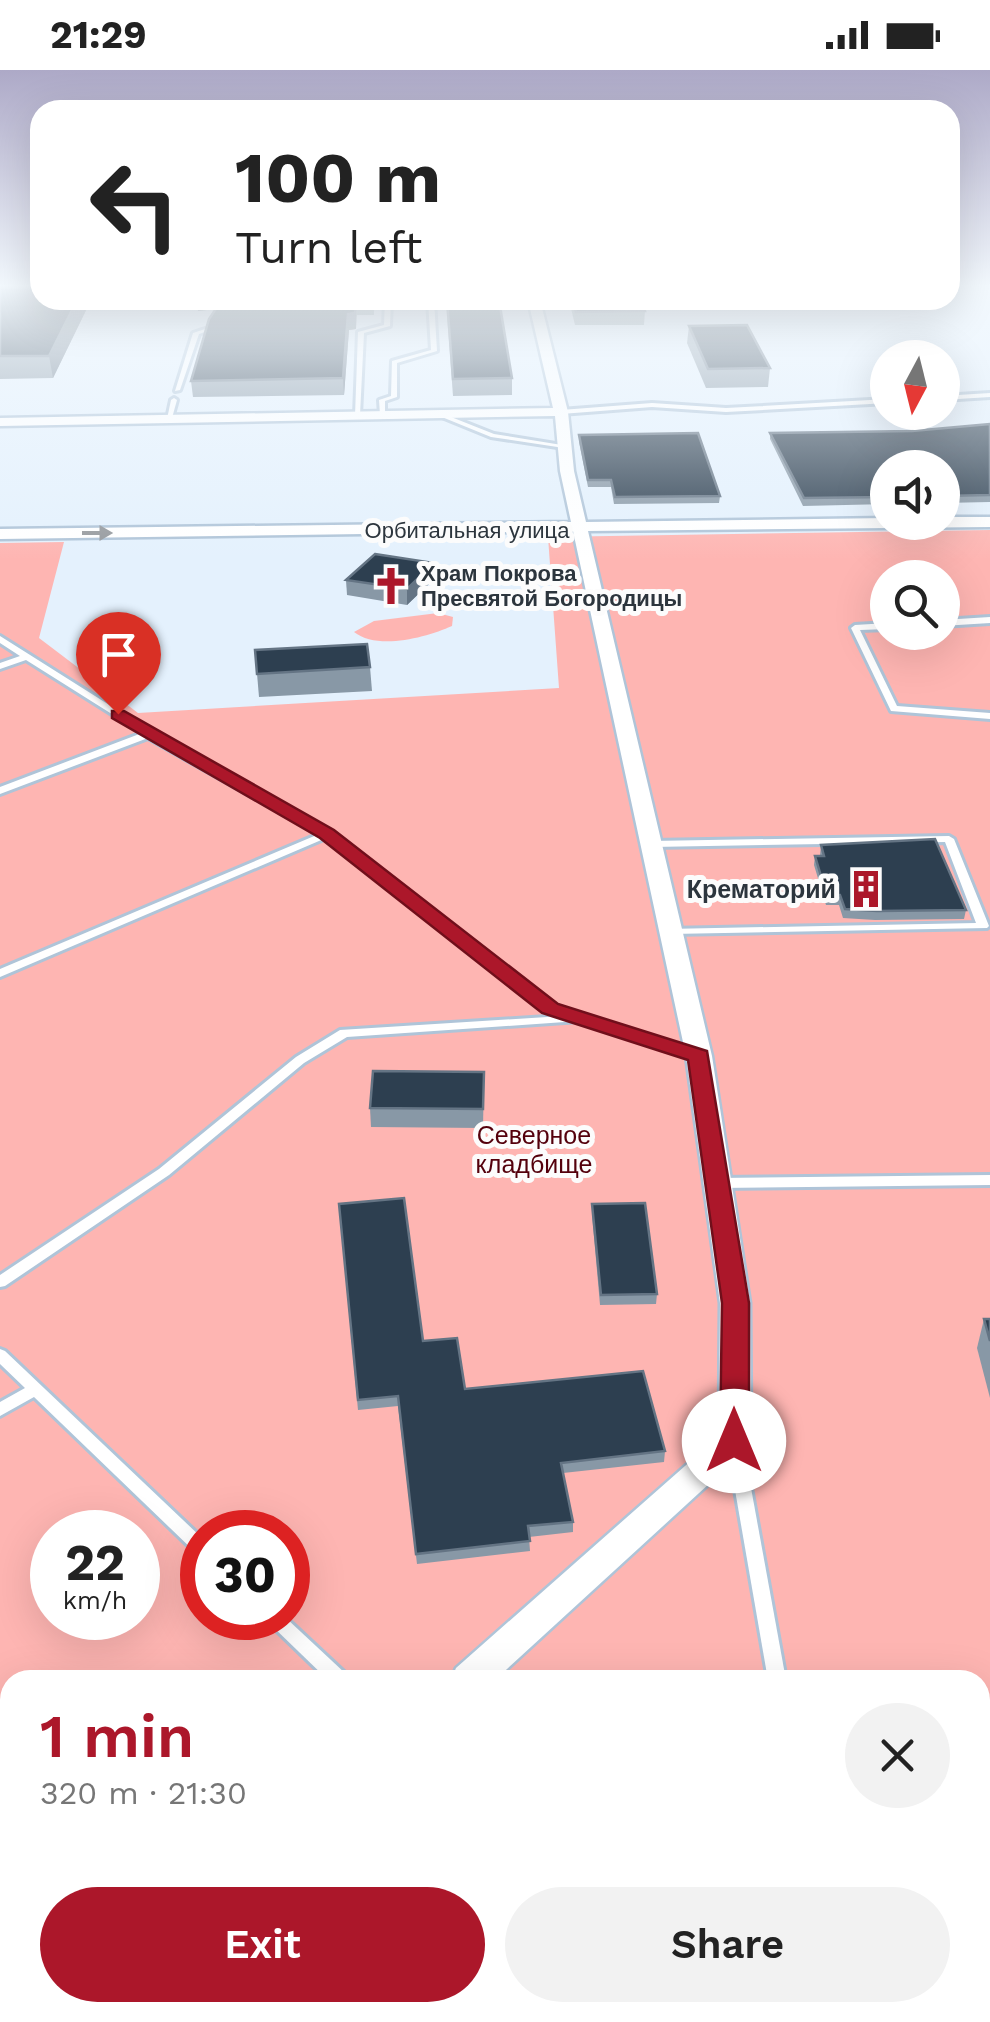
<!DOCTYPE html>
<meta charset="utf-8">
<style>
:root{--surface:#fff;--page:#f2f2f2;--text:#222;--muted:#767676;--accent:#ac172a}
body{margin:0;font-family:"Work Sans",sans-serif;background:var(--page);color:var(--text);height:100vh;display:flex;flex-direction:column;font-size:38px;white-space:nowrap}
*{box-sizing:border-box;margin:0}
p{font-size:32px;color:var(--muted)}
.icon{flex:none;width:55px;height:55px;fill:none;stroke:currentColor;stroke-width:2;stroke-linecap:round;stroke-linejoin:round}
.map{position:relative;flex:1;overflow:hidden}
.details{position:absolute;left:0px;top:1600px;width:990px;height:352px;display:flex;flex-direction:column;background:var(--surface);border-radius:30px 30px 0 0;box-shadow:0 10px 40px #0002}
.details>*{flex:none}
.top-card{position:absolute;left:30px;top:30px;width:930px;height:210px;border-radius:30px;box-shadow:0 10px 40px #0002;background:#fff;color:var(--text);overflow:hidden}
.needle{width:65px;rotate:187deg}
.fabs{position:absolute;left:870px;top:270px;display:grid;gap:20px}
.fabs a{display:grid;place-items:center;width:90px;height:90px;border-radius:50%;background:var(--surface);box-shadow:0 10px 40px #0002;font-size:50px}
.speed{position:absolute;left:30px;top:1440px;display:flex;gap:20px;font-size:50px;font-weight:700;text-align:center}
.speed>*{display:grid;place-content:center;width:130px;height:130px;border-radius:50%;background:var(--surface);box-shadow:0 10px 40px #0002;line-height:1}
.speed small{font-size:25px;font-weight:400}
.speed .limit{border:15px solid #d22;background:#fff;color:#111}
.pin{position:absolute;display:grid;place-items:center;width:85px;height:85px;color:#fff;margin:-102px -42px;border-radius:50% 50% 50% 0;rotate:-45deg;box-shadow:0 0 10px #0007}
.pin .icon{rotate:45deg}
.me{position:absolute;width:110px;margin:-55px;rotate:0deg;stroke-linejoin:round;filter:drop-shadow(0 0 8px #0008)}
.turn{display:flex;align-items:center;gap:35px;height:210px;padding:0 40px;font-size:45px}
.turn .icon{width:130px;height:130px;stroke-width:2.5}
.turn b{display:block;font-size:70px;line-height:85px}
.round{display:grid;place-items:center;flex:none;width:105px;height:105px;border-radius:52px;background:var(--page)}
.overview{display:flex;align-items:center;justify-content:space-between;height:170px;padding:0 40px}
h1{font-size:60px;font-weight:600;line-height:75px;color:var(--accent)}
.primary-button{display:flex;gap:20px;margin-top:auto;padding:20px 40px}
.primary-button a{flex:1;height:115px;border-radius:60px;background:var(--accent);color:#fff;font-size:40px;font-weight:600;line-height:115px;text-align:center}
.primary-button a+a{background:var(--page);color:var(--text)}
.status{display:flex;justify-content:space-between;align-items:center;height:70px;padding:0 50px;background:var(--surface);direction:ltr}
.status svg{height:28px;fill:currentColor}
.map>svg:first-child{display:block}
.green{fill:#feb5b2;fill-rule:evenodd}
.lines{fill:none;stroke-linecap:round;stroke-linejoin:round}
.service-casing{stroke:#afc4d8;stroke-width:6}
.minor-casing{stroke:#afc4d8;stroke-width:5}
.service{fill:#fff;fill-rule:evenodd}
.minor{fill:#fff;fill-rule:evenodd}
.wall{fill:#8898a6}
.shaded-wall{fill:#647484}
.building{fill:#2d3f50;stroke:#647484;stroke-width:2.5}
.oneway{fill:#969a9e}
.route{fill:#ac172a;stroke:#700f1b;stroke-width:2.5}
.labels{text-anchor:middle;dominant-baseline:central;stroke-width:10;stroke-linejoin:round;paint-order:stroke}
.far-street-label{font-size:22px;fill:#2c353d;stroke:#fcfcfc}
.far-poi-label{font-size:22px;font-weight:bold;fill:#2c353d;stroke:#fcfcfc;text-anchor:start}
.poi-label{font-size:25px;font-weight:bold;fill:#2c353d;stroke:#fcfcfc;text-anchor:end}
.park-label{font-size:25px;fill:#54000c;stroke:#fcfcfc}
</style>
<div class="status"><b>21:29</b><svg viewBox="0 0 49 12"><path d="M0 12V9h3v3zM5 12V6h3v6zM10 12V3h3v9zM15 12V0h3v12zM26 1h20v11H26zM47 4h2v5h-2z"/></svg></div>
<div class="map">
<svg width="990" height="1952" viewBox="0 0 990 1952">
<rect width="100%" height="100%" fill="#e4f1fd"/>
<g class="green">
<path d="M990,460V1952H0V473L64,472L39,568L138,643L559,618L548,467ZM888,508H942V562H888ZM52,1462H138V1548H52ZM202,1462H288V1548H202ZM10,1610H980V1942H10Z"/>
<path d="M438,543L453,547L452,556C427,567 378,581 354,562L374,551Z"/>
</g>
<g class="lines">
<g class="service-casing">
<g id="service">
<path d="M385,230H391L390,256L364,263L360,345L355,346L358,262L384,255Z"/>
<path d="M428,230H434L437,281L397,293V327L385,331V344L380,345L379,330L391,326L392,291L431,280Z"/>
<path d="M212,250L217,251L214,259L199,264L180,320L175,321L193,263L208,258Z"/>
<path d="M990,323V327L942,330V326Z"/>
<path d="M174,328L177,330L172,348L167,349L171,330Z"/>
<path d="M888,329V333L726,342L652,337L561,344L558,342L561,340L652,333L726,338Z"/>
<path d="M437,343H441L494,364L568,376L564,378L491,367L437,345Z"/>
<path d="M990,547V553L942,556V550Z"/>
<path d="M888,553V559L860,560L897,636L990,643V649L891,641L851,558L855,555Z"/>
<path d="M0,566L152,662L331,762L554,935L703,983L705,986L703,989H695L579,951L347,967L304,993L169,1105L5,1216L0,1217V1205L159,1099L296,987L340,960L563,946L546,941L326,768L0,907V899L319,764L148,668L0,724V717L142,663L26,590L0,599V593L20,586L0,573Z"/>
<path d="M949,766L954,769L989,856L987,858L671,864L667,863L665,861L667,859L976,853L945,772L652,777L647,774L652,771Z"/>
<path d="M990,1105V1115L718,1118L713,1116L711,1113L713,1110L718,1108Z"/>
<path d="M0,1279L5,1281L202,1468V1485L196,1483L34,1327L0,1346V1332L25,1318L0,1294Z"/>
<path d="M735,1368L741,1369L743,1374L786,1610H768L727,1374L729,1369Z"/>
<path d="M266,1548H286L346,1604L349,1610H328L269,1553Z"/>
<path d="M990,1934V1952H828L827,1950L830,1942H980V1935Z"/>
</g>
</g>
<g class="minor-casing">
<g id="minor">
<path d="M528,230H540L568,342L574,401L586,452L888,448V452H942V447H990V457L588,461L712,986L750,1233L751,1371L746,1380L495,1610H451L456,1598L719,1366L720,1233L686,986L573,461L0,469V459L571,452L560,401L555,346L0,356V348L553,338Z"/>
<path d="M69,1942H118L114,1952H65Z"/>
</g>
</g>
<use href="#service" class="service"/>
<use href="#minor" class="minor"/>
</g>
<g class="wall">
<path d="M0,217L91,230L53,308L0,309Z"/>
<path d="M197,230H374V245H357L356,259L349,260L344,325L193,327L191,311L216,239L198,241Z"/>
<path d="M446,230H499L512,308V325L453,326Z"/>
<path d="M569,230H641L645,241L644,255H575Z"/>
<path d="M689,256L770,298L768,317L706,318L687,273Z"/>
<path d="M990,354V432L942,433V398H888V434L803,436L770,369V363L912,361Z"/>
<path d="M579,365L720,426L719,433L614,434L611,417H588L579,372Z"/>
<path d="M434,493L435,508L407,535L347,525L346,510Z"/>
<path d="M255,580L370,597L372,621L259,627Z"/>
<path d="M821,775L966,840L964,849L875,850L843,848L839,835H826L814,795L815,786H820Z"/>
<path d="M484,1002L483,1058L371,1057L370,1038Z"/>
<path d="M339,1134L423,1271L465,1319L665,1381L664,1392L563,1403L573,1452V1462L529,1467L530,1481L417,1494L398,1336L358,1340Z"/>
<path d="M592,1134L657,1224L656,1234L600,1235L592,1144Z"/>
<path d="M984,1249H990V1328L977,1278Z"/>
</g>
<g class="shaded-wall">
<path d="M77,230H91L53,308L49,286Z"/>
<path d="M197,230H236L231,237L198,241Z"/>
<path d="M356,230V259L349,260L344,325L343,308L348,244Z"/>
<path d="M434,493L435,508L407,535V519Z"/>
</g>
<g class="building">
<path d="M0,217H40V230H77L49,286H0Z"/>
<path d="M238,230H356L355,243L348,244L343,308L191,311L209,249L219,234Z"/>
<path d="M447,230H499L512,308L453,309Z"/>
<path d="M572,230H641L645,241L576,242Z"/>
<path d="M747,255L770,298L708,299L689,256Z"/>
<path d="M990,354V425L942,426V398H888V427L804,428L770,363L912,361Z"/>
<path d="M698,363L720,426L615,427L611,410H588L579,365Z"/>
<path d="M375,484L434,493L407,519L346,510Z"/>
<path d="M367,574L370,597L257,604L255,580Z"/>
<path d="M935,769L966,840L877,841L845,839L840,825L827,826L815,786H824L821,775Z"/>
<path d="M373,1001L484,1002L483,1039L370,1038Z"/>
<path d="M404,1128L423,1271L457,1268L465,1319L643,1301L665,1381L561,1393L573,1452L528,1456L530,1471L416,1484L398,1326L358,1330L339,1134Z"/>
<path d="M645,1133L657,1224L601,1225L592,1134Z"/>
<path d="M984,1249H990V1271Z"/>
</g>
<defs><path id="oneway-solid" d="M-6-.8H1V-3.2L6.5 0L1 3.2V.8H-6Z" transform="scale(2.5)"/></defs>
<use class="oneway" href="#oneway-solid" transform="translate(97 463)"/>
<linearGradient id="sky" x2="0" y2="1"><stop stop-color="#ada9c7"/><stop offset="0.44" stop-color="#f3f9fe"/><stop offset="1" stop-color="#f3f9fe" stop-opacity="0"/></linearGradient>
<rect width="990" height="490" fill="url(#sky)"/>
<path class="route" d="M112,641H124L334,760L558,934L707,981L749,1233V1371L745,1379H724L720,1371L722,1233L688,990L542,943L320,768L112,648Z"/>
<defs>
<g id="church-bare" transform="scale(3)"><path d="M-1.2-6h2.4v3.5h3.3v2.4h-3.3V6h-2.4V-.1h-3.3v-2.4h3.3Z" fill="#ac172a" stroke="#fcfcfc" stroke-width="2.5" paint-order="stroke"/></g>
<g id="building-bare" transform="scale(3)"><path d="M-4-6H4V6H1V3H-1V6H-4ZM-2.5-4.3h1.7v1.8h-1.7ZM.8-4.3h1.7v1.8H.8ZM-2.5-1h1.7V.8h-1.7ZM.8-1h1.7V.8H.8Z" fill="#ac172a" stroke="#fcfcfc" stroke-width="2.5" paint-order="stroke"/></g>
</defs>
<g fill-rule="evenodd">
<use href="#church-bare" x="391" y="516"/>
<use href="#building-bare" x="866" y="819"/>
</g>
<g class="labels">
<g class="far-street-label">
<text x="467" y="460">Орбитальная улица</text>
</g>
<g class="far-poi-label">
<text x="421" y="503">Храм Покрова<tspan x="421" dy="25">Пресвятой Богородицы</tspan></text>
</g>
<g class="poi-label">
<text x="836" y="819">Крематорий</text>
</g>
<g class="park-label">
<text x="534" y="1065">Северное<tspan x="534" dy="29">кладбище</tspan></text>
</g>
</g>
</svg>
<div class="fabs">
<a><svg class="needle" viewBox="-14 -14 28 28"><path d="M0-13l5 13h-10z" fill="#e53935"/><path d="M0 13l5-13h-10z" fill="#767676"/></svg></a>
<a><svg class="icon" aria-label="sound" viewBox="0 0 24 24"><path d="M4 9h4l5-4v14l-5-4H4zM17 9q2 3 0 6"/></svg></a>
<a><svg class="icon" aria-label="search" viewBox="0 0 24 24"><circle cx="10" cy="10" r="6"/><path d="M15 15l6 6"/></svg></a>
</div>
<div class="speed"><div>22<small>km/h</small></div><div class="limit">30</div></div>
<div class="pin" style="left:118px;top:644px;background:#d93025"><svg class="icon" aria-label="arrive" viewBox="0 0 24 24"><path d="M6 21V4h12l-3 4 3 4H6"/></svg></div>
<svg class="me" style="left:734px;top:1371px" viewBox="-20 -20 40 40"><circle r="19" fill="#fff"/><path d="M0-13L10 11 0 6-10 11z" fill="#ac172a"/></svg>
<div class="top-card">
<div class="turn"><svg class="icon" aria-label="left" viewBox="0 0 24 24"><path d="M17 20v-9H6M10 6l-5 5 5 5"/></svg><div><b>100 m</b>Turn left</div></div>
</div>
<section class="details">
<div class="overview"><div><h1>1 min</h1><p>320 m · 21:30</p></div><a class="round"><svg class="icon" aria-label="close" viewBox="0 0 24 24"><path d="M6 6l12 12M18 6L6 18"/></svg></a></div>
<div class="primary-button"><a>Exit</a><a>Share</a></div>
</section>
</div>
